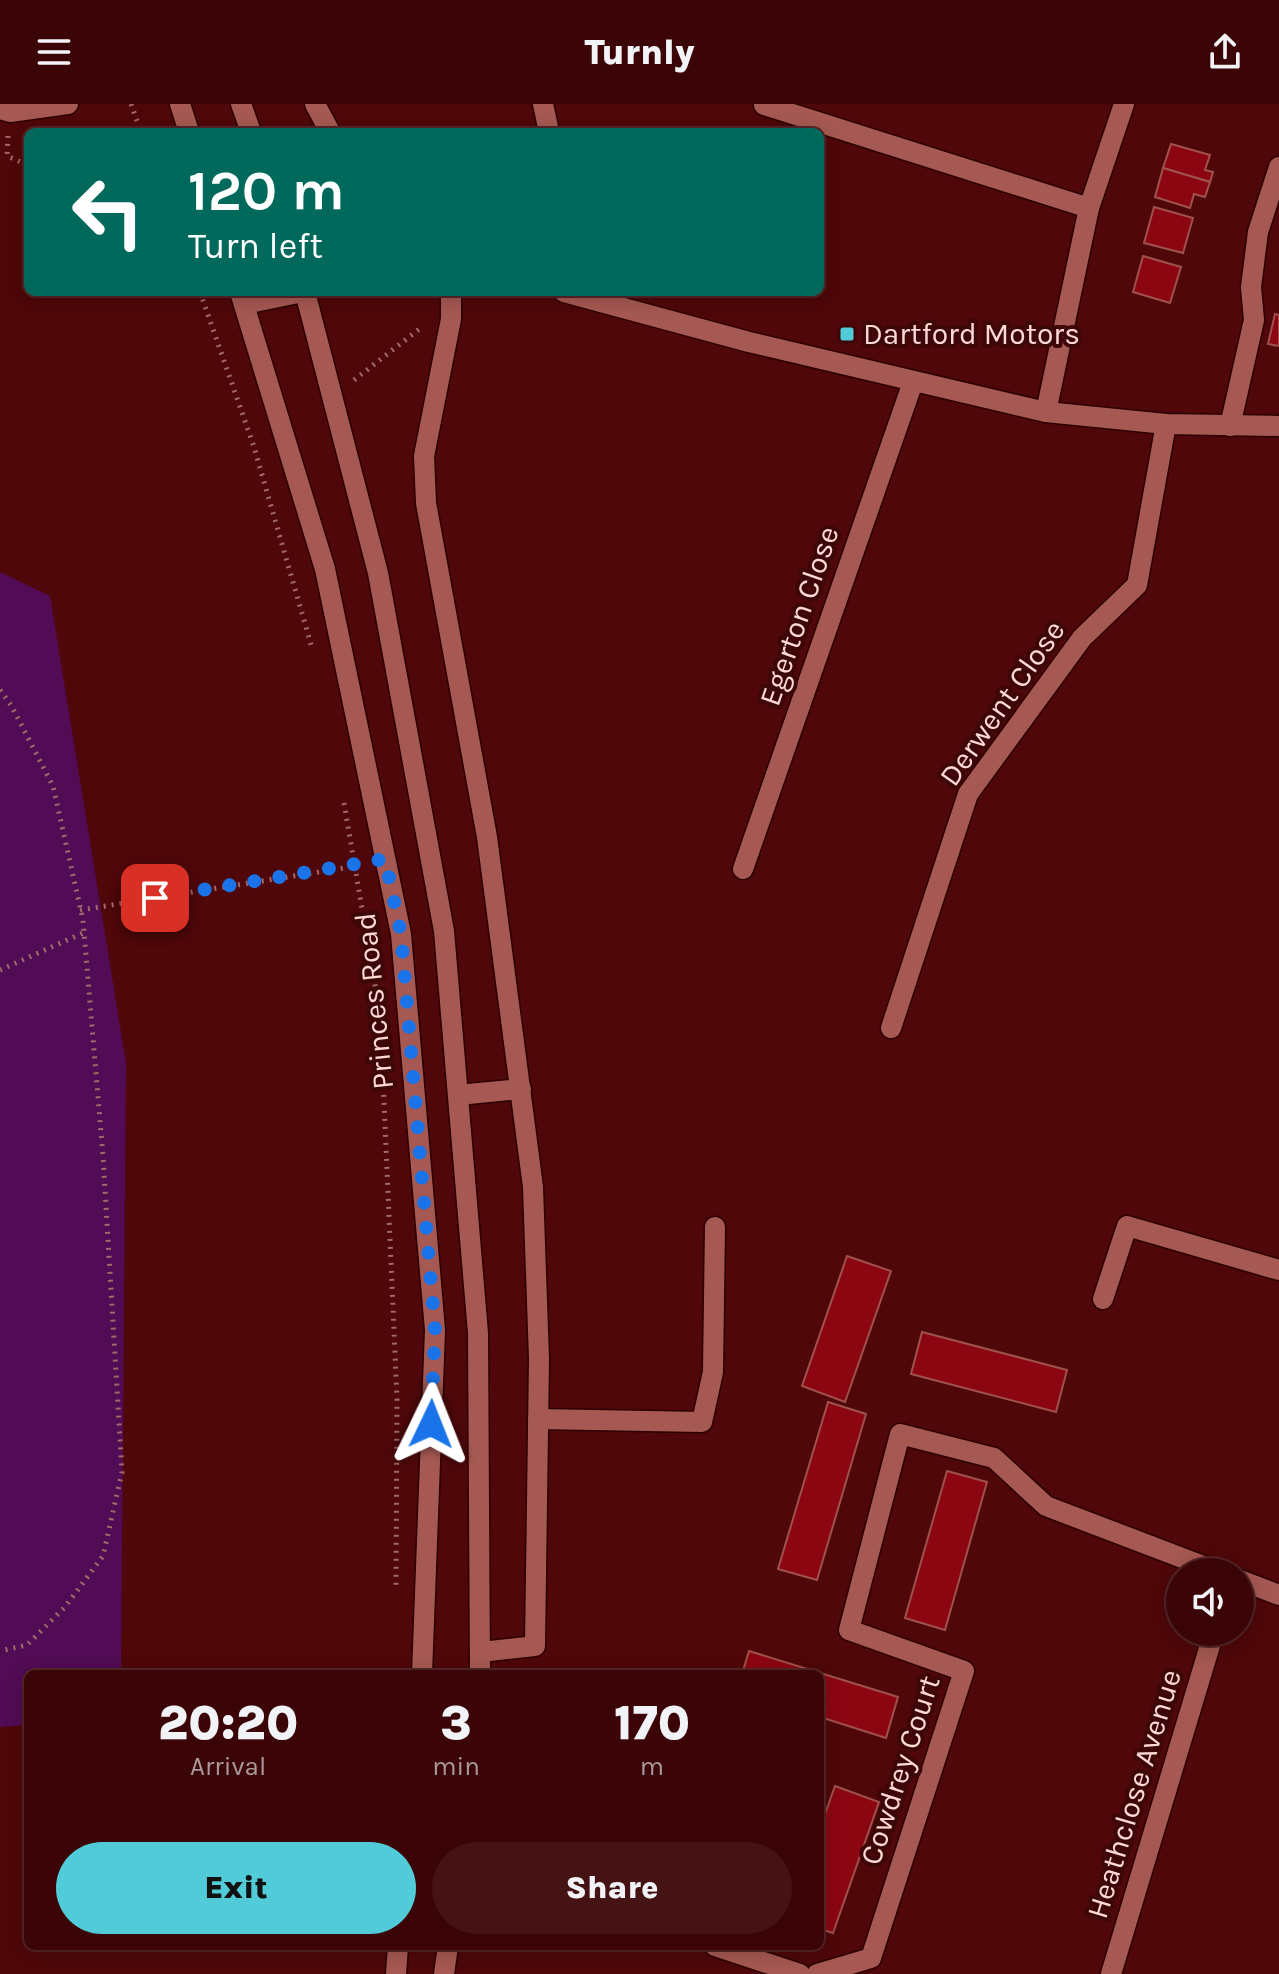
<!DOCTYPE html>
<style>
:root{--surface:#3b0507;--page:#461315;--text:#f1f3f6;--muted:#ac999b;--line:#542628;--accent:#52cbd9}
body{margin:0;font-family:Karla,sans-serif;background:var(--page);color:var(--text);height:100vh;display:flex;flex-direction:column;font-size:30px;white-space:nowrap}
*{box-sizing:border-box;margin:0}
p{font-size:26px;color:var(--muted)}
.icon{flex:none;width:44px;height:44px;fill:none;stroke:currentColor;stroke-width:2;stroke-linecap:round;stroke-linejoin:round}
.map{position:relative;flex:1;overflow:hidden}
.side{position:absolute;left:24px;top:1566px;width:800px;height:280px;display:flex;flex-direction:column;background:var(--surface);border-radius:12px;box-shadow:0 4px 20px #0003,0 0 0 2px var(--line)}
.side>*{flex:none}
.guide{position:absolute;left:24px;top:24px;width:800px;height:168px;border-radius:12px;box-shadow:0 4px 20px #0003,0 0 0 2px var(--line);background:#00695c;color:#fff;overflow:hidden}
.tools{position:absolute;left:1166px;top:1454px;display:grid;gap:16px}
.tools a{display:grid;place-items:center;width:88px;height:88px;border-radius:50%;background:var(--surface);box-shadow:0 4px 20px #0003,0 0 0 2px var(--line);font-size:40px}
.pin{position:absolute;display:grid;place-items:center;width:68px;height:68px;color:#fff;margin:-34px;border-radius:16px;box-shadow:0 4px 12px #0006}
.me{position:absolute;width:88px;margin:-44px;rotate:2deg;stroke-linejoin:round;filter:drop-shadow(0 0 6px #0008)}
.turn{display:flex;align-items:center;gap:28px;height:168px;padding:0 32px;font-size:36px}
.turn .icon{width:104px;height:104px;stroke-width:2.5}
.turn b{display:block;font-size:56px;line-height:68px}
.eta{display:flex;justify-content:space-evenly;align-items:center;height:136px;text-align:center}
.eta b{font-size:48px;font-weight:800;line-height:56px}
.button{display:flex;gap:16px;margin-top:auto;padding:16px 32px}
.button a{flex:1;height:92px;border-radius:48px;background:var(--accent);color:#111;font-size:32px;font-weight:800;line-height:92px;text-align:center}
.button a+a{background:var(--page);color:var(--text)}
header{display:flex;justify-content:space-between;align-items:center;height:104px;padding:0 32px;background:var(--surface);font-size:36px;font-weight:800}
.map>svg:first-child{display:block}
.green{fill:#520c55}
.building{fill:#8c0612;stroke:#9e524b;stroke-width:2}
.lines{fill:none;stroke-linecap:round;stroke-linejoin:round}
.lane-casing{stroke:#2c0000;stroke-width:23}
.street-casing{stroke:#2c0000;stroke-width:23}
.secondary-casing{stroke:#2c0000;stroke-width:23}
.path{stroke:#a16a69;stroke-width:5;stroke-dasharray:2 6;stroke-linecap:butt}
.lane{stroke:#a65952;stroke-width:20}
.street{stroke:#a65952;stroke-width:20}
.secondary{stroke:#a65952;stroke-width:20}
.route{stroke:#1a73e8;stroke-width:14;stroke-dasharray:0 25.2}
.poi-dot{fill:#52cbd9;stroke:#3d0707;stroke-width:3}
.labels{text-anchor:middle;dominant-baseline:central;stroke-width:8;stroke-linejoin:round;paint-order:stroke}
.poi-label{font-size:30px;fill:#fed9d5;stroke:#3d0707;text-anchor:start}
.street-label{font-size:30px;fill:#fed9d5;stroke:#3d0707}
</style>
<header><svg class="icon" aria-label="menu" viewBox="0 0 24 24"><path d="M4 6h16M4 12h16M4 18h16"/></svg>Turnly<svg class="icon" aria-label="share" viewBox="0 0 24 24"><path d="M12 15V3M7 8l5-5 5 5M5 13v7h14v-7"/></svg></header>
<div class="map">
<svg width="1279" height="1870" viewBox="0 0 1279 1870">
<rect width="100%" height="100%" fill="#4f0709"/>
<path class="green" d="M0,468L50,492L126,959L121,1570H28V1621L0,1623Z"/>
<g class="building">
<path d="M1171,40L1210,51L1205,66L1213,68L1210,78L1163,64Z"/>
<path d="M1163,64L1210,78L1205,93L1194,90L1190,104L1155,93Z"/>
<path d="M1154,103L1193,114L1183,149L1144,139Z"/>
<path d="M1143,152L1181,163L1170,199L1133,188Z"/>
<path d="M1275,210L1279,211V242L1268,240Z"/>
<path d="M847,1152L891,1167L845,1298L802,1282Z"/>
<path d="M922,1228L1067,1266L1056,1308L911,1270Z"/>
<path d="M828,1298L866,1310L817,1476L778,1465Z"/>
<path d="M947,1367L987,1378L945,1526L905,1514Z"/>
<path d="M749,1547L898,1593L886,1634L820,1613V1570H742Z"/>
<path d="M835,1682L879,1698L833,1829L820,1825V1724Z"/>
</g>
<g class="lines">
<g class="lane-casing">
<g id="lane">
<path d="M1230,322L1254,216L1251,183L1258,128L1279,63"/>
<path d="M538,1315L702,1318L713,1268L715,1123"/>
</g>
</g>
<g class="street-casing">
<g id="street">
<path d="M315,0L330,28"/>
<path d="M543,0L549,28"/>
<path d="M764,1L1089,104"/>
<path d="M451,188V215L424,352L426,399L487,733L533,1083L539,1255L535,1542L481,1548"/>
<path d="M1046,308L1089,104L1124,0"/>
<path d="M743,765L913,278"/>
<path d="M891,924L968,690L1082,534L1137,481L1166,320"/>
<path d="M458,991L521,985"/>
<path d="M1103,1195L1127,1122L1279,1166"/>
<path d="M1240,1476L1279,1491"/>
<path d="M715,1842L800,1870"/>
<path d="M817,1870L871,1854L964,1567L849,1526L900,1330L994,1354L1046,1402L1219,1468"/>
<path d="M1111,1870L1214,1528"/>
</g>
</g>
<g class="secondary-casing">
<g id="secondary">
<path d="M180,0L189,28"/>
<path d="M241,0L251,28"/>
<path d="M0,5L10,8L68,0"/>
<path d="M240,188L325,465L401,830L435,1226L422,1570"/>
<path d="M305,188L378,469L444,827L478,1229L480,1570"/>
<path d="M564,188L749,238L1046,308L1166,320L1279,322"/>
<path d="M244,200L303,188"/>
<path d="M396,1870L398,1842"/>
<path d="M444,1870L448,1842"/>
</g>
</g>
<g class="path">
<path d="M131,0L141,28"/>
<path d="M8,32L7,52L28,61"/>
<path d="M200,188L254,343L312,544"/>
<path d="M354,276L422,223"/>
<path d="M0,586L11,601L53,682L83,816L103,1052L122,1368L103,1452L65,1503L27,1541L0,1547"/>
<path d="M344,699L378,898"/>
<path d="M80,806L356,762"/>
<path d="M0,866L83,829"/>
<path d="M382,951L397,1295L396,1485"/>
</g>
<use href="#lane" class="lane"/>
<use href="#street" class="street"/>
<use href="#secondary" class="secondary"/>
</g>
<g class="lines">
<path class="route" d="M155,794L385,755L401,830L435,1226L431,1320"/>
</g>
<rect class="poi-dot" x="839" y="222" width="16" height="16" rx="4"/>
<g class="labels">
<g class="poi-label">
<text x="863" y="230">Dartford Motors</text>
</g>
<g class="street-label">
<text transform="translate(799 512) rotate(-71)">Egerton Close</text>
<text transform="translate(1002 599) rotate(-55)">Derwent Close</text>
<text transform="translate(374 897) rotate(-96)">Princes Road</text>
<text transform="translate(900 1666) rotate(-72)">Cowdrey Court</text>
<text transform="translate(1134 1690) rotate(-73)">Heathclose Avenue</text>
</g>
</g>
</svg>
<div class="tools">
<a><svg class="icon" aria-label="sound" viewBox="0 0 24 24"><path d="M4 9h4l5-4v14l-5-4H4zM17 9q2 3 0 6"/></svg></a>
</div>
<div class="pin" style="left:155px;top:794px;background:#d93025"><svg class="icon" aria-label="arrive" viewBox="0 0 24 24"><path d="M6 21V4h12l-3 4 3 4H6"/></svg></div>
<svg class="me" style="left:431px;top:1320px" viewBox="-20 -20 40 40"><path d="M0-17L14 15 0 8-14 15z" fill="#1a73e8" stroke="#fff" stroke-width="4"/></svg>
<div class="guide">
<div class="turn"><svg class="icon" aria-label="left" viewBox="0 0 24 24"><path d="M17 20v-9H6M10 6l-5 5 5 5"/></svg><div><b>120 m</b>Turn left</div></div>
</div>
<section class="side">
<div class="eta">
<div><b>20:20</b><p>Arrival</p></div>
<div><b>3</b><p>min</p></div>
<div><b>170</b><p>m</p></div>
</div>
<div class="button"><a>Exit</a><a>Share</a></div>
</section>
</div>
